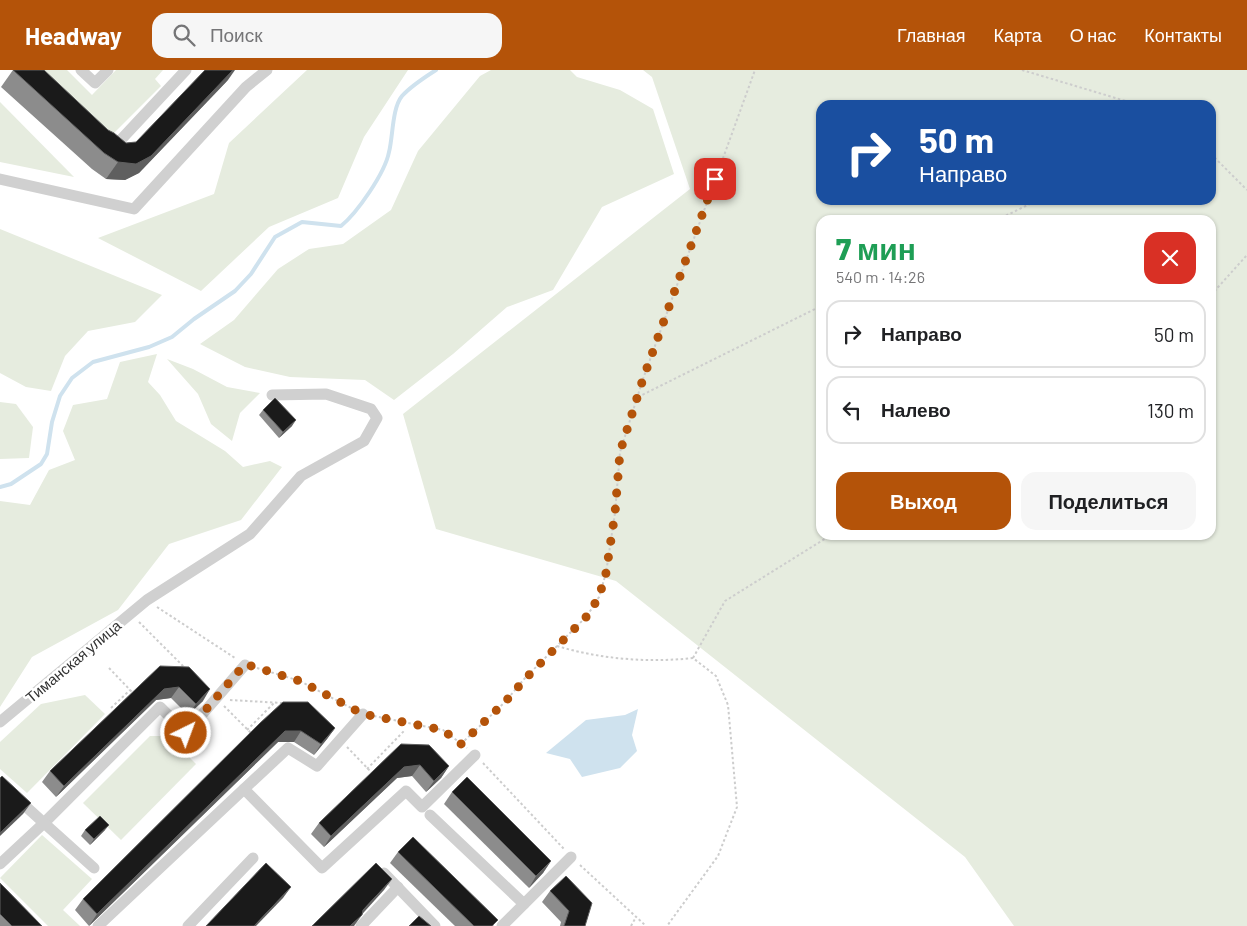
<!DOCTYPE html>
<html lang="ru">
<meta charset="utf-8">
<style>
:root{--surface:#fff;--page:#f6f6f6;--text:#202124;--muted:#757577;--line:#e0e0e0;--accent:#b45309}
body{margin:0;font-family:Barlow,sans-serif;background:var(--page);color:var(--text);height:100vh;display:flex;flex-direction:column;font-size:19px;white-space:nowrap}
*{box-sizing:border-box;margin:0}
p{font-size:16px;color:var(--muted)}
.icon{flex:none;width:28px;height:28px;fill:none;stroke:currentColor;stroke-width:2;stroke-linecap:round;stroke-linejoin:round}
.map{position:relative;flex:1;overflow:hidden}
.details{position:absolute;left:816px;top:145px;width:400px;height:325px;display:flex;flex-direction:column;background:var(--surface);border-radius:15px;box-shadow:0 1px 4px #0004}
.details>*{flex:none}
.guide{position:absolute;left:816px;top:30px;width:400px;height:105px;border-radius:15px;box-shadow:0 1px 4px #0004;background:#1a4fa0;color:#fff;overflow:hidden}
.pin{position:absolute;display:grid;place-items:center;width:42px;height:42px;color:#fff;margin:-21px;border-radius:10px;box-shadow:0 2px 8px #0006}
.me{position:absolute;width:55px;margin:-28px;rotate:42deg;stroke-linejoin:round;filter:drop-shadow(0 0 4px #0008)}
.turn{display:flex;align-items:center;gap:18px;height:105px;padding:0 20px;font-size:22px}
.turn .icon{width:65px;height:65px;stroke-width:2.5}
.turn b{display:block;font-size:35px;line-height:42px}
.round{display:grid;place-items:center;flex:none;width:52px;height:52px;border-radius:15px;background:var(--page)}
.summary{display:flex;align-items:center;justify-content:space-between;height:85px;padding:0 20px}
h1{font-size:30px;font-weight:800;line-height:38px;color:#1e9e55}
.cta{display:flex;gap:10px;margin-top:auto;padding:10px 20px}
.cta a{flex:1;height:58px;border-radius:15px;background:var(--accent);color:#fff;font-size:20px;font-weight:800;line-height:58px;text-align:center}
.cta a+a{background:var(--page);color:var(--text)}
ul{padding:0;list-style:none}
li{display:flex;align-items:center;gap:15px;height:68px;margin:0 10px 8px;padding:0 10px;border:2px solid var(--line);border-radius:15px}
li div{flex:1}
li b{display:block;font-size:19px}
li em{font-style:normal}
header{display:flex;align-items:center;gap:30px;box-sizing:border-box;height:70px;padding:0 25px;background:var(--accent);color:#fff}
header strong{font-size:24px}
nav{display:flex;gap:28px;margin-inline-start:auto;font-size:18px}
.search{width:350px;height:45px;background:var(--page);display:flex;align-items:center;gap:12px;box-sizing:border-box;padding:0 18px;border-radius:15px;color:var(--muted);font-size:19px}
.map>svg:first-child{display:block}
.green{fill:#e6ecdf;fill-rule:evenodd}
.water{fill:#cfe2ee}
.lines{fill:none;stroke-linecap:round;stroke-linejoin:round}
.stream{stroke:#cfe2ee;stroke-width:4}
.path{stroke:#cdcdcd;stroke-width:2;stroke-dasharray:2.5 2.5;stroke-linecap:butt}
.minor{stroke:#d0d0d0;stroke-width:11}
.wall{fill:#8c8c8c}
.shaded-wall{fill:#5f5f5f}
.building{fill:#1a1a1a;stroke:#5f5f5f}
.route{stroke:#b45309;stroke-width:9;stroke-dasharray:0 16.2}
.labels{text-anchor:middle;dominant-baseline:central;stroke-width:5;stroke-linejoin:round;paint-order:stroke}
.street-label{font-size:15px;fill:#333;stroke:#fff}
</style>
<header>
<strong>Headway</strong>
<div class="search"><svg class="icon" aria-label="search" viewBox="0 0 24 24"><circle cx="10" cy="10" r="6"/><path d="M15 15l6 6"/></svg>Поиск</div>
<nav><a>Главная</a><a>Карта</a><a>О нас</a><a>Контакты</a></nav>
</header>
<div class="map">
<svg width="1247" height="856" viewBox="0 0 1247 856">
<rect width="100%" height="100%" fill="#fff"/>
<g class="green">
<path d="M34,0H67L92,25L116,0H163L155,9L161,16L107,70Z"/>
<path d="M307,0H408L364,67L338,128L269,157L201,221L98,168L214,124L229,73Z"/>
<path d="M491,0H570L577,7L620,20L653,39L674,104L602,137L553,220L507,237L453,284L394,330L365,310L290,307L245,297L200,274L234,250L278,199L309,179L343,174L391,140L418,81L480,6Z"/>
<path d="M643,0H1247V856H1014L965,787L616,511L436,459L403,344L690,119L652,7ZM821,35H1211V130H821ZM821,150H1211V465H821Z"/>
<path d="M0,32L74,107L0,92Z"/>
<path d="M0,159L162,225L135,252L88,261L65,286L51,321L26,317L0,303Z"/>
<path d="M157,284L148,312L160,325L176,351L225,381L243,397L270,391L282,397L241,450L169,474L118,540L32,587L0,637V431L30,435L49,400L75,390L63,361L73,335L107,329L120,292Z"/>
<path d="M167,289L193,299L227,317L260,323L240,343L232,371L211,354L198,324Z"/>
<path d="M0,332L16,334L33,357L29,388L0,389Z"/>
<path d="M85,625L105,644L27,723L0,699V672L41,634Z"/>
<path d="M150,666H168L196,694L121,770L83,733Z"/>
<path d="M42,765L92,809L63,840L80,856H48L0,808Z"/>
</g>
<path class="water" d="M638,639L632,665L637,681L620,698L582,707L570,689L546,683L586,650L625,645Z"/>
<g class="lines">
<path class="stream" d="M0,417L11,414L41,394L47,384L52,352L60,326L72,308L93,292L149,277L172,267L194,249L235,221L251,204L275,167L302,152L341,156C357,143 385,103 389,82C393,67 392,38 402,26C411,16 425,7 436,0"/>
<g class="path">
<path d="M1022,0L1139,35"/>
<path d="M1211,84L1247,120"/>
<path d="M997,150L1038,130"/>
<path d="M1211,225L1247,185"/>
<path d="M638,327L821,236"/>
<path d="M157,537L235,588"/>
<path d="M139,552L185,598"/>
<path d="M557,576C600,589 648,593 693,588L716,606L728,635L737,737L718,786L667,856"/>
<path d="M693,588L725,531L831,465"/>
<path d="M109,598L133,623"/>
<path d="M257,598L300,611L353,639"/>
<path d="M230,630L282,633"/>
<path d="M224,636L251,663"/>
<path d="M111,638L130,620"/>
<path d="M374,646L443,660L467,678"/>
<path d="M247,660L274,633"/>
<path d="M461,674L505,632L525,608L587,546L599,527L606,503L615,443L620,382L643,309L755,0"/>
<path d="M347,677L372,703"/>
<path d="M483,693L564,779"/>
<path d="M367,699L404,661"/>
<path d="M580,795L646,856"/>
<path d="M631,856L636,847"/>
</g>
<g class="minor">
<path d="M81,0L95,13L108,0"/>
<path d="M109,73L116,75L186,0"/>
<path d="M0,109L134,139L246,17L267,0"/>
<path d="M0,652L147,530L250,464L301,406L364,371L377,348L371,339L326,324L272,325"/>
<path d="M0,713L44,753L160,637L186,663L245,595"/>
<path d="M244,719L288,678L317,696L363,644"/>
<path d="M430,745L524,834"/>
<path d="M0,794L44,753L94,798"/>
<path d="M384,803L435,856"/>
<path d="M98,856L244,719L322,798L406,721L422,737L475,685"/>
<path d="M188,856L253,788"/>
<path d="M361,856L398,817"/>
<path d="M502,856L571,787"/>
</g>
</g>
<g class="wall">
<path d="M13,0L108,60L126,73L136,72L228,10L139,103L125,110L106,109L92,99L1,17Z"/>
<path d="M263,340L292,356L279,368L259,345Z"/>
<path d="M160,596L203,631L188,645L171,628L156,630L56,727L42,712L50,701Z"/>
<path d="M260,653L335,658L327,669L314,685L294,672H278L89,856L75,840L83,829Z"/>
<path d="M401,674L449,696L441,708L426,722L412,706L397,708L324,777L311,764L319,753Z"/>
<path d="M452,722L551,791L543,803L529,818L444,734Z"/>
<path d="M85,760H105L90,775L81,766Z"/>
<path d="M398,782L494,856H455L390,793Z"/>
<path d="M0,813L42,856H0Z"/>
<path d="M550,821L585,856H560L561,852L542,832Z"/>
</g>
<g class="shaded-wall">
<path d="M233,0H235L228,10L139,103L125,110L106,109L118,92Z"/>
<path d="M296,350L292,356L279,368L283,362Z"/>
<path d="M179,617L171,628L156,630L56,727L64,716L164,619Z"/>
<path d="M210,619L203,631L188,645L196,634Z"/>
<path d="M335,658L327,669L314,685L321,674Z"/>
<path d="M285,661H301L294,672H278L89,856L97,844Z"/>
<path d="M420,695L412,706L397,708L324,777L331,766L404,697Z"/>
<path d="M449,696L441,708L426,722L434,711Z"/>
<path d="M31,733L23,744L0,766V763Z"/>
<path d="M109,755L105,760L90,775L94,769Z"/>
<path d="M551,791L543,803L529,818L536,806Z"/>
<path d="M392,809L384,820L356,851L363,840Z"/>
<path d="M291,817L283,828L256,856H254Z"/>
<path d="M362,845L354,856H350Z"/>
</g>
<g class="building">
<path d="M13,0H44L108,60L114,63L126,73L136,72L205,0H233L151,86L136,94L118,92L104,83Z"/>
<path d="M275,328L296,350L283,362L263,340Z"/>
<path d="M160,596L189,597L210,619L196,634L179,617L164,619L64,716L50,701Z"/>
<path d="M283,632H308L335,658L321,674L301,661H285L97,844L83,829L260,653Z"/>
<path d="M401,674L429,675L449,696L434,711L420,695L404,697L331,766L319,753Z"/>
<path d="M2,706L31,733L0,763V708Z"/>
<path d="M467,707L551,791L536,806L452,722Z"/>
<path d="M100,746L109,755L94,769L85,760Z"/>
<path d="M413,767L498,850L492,856H474L398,782Z"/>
<path d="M266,793L291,817L254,856H206Z"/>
<path d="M376,793L392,809L363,840L362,845L350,856H312Z"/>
<path d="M566,806L592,833L585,856H564L569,841L550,821Z"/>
<path d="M0,813L42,856H12L0,844Z"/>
<path d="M419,846L431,856H409Z"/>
</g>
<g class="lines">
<path class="route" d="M186,663L245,594L300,611L363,644L443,660L461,674L505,632L526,608L587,546L599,527L606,503L615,443L620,382L643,309L715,109"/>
</g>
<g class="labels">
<g class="street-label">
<text transform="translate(73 591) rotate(-40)">Тиманская улица</text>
</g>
</g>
</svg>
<div class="pin" style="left:715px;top:109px;background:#d93025"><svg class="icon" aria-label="arrive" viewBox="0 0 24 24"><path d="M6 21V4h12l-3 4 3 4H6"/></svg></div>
<svg class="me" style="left:186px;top:663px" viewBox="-20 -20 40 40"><circle r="17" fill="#b45309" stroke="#fff" stroke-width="3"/><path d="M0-11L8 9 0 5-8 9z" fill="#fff"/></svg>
<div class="guide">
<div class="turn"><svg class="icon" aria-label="right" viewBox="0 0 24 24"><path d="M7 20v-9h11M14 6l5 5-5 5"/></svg><div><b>50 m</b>Направо</div></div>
</div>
<section class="details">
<div class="summary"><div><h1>7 мин</h1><p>540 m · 14:26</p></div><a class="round" style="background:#d93025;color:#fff"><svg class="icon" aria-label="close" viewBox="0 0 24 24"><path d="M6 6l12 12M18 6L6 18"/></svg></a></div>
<ul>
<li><svg class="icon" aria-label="right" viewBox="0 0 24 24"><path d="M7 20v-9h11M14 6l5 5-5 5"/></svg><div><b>Направо</b></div><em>50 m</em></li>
<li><svg class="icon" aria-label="left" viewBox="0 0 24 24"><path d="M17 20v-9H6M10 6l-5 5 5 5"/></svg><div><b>Налево</b></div><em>130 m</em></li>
</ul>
<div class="cta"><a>Выход</a><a>Поделиться</a></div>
</section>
</div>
